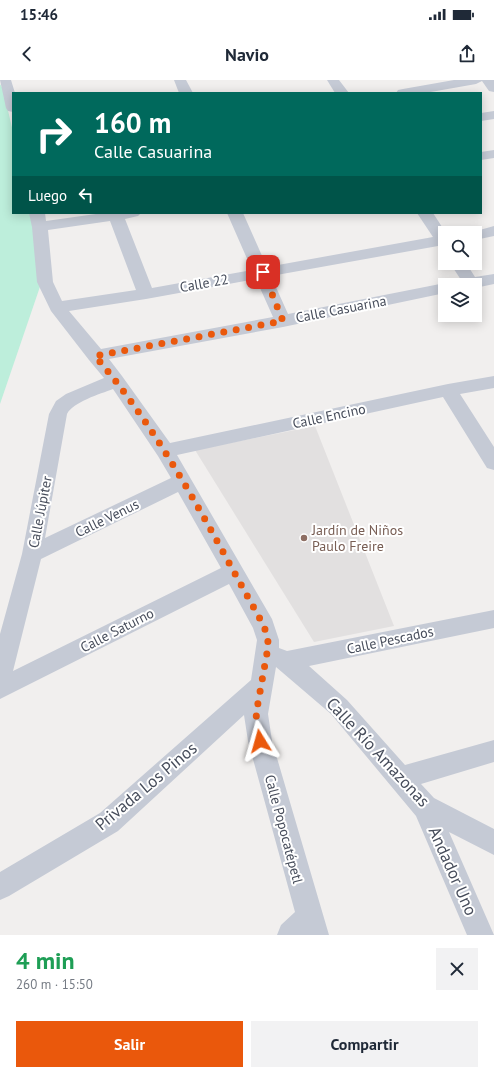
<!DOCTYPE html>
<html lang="es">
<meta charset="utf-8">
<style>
:root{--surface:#fff;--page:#f2f2f3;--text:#1f2937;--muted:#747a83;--accent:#ea580c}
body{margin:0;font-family:"PT Sans",sans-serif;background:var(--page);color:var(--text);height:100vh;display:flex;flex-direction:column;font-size:15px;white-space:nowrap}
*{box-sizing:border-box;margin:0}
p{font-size:13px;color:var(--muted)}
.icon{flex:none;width:22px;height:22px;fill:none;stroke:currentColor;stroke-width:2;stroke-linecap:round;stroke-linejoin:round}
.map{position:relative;height:855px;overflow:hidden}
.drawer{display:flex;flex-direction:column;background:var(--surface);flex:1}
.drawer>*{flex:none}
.top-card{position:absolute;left:12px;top:12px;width:470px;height:122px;border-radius:0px;box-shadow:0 2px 10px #0003;background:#00695c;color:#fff;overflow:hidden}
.fabs{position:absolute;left:438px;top:146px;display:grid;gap:8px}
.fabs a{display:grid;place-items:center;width:44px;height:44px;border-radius:0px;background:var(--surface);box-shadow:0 2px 10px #0003;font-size:20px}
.pin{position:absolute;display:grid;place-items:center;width:34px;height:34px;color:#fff;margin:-17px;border-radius:8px;box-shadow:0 2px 6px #0006}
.me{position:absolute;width:44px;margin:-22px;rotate:352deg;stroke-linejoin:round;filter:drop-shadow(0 0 3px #0008)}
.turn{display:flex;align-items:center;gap:14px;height:84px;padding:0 16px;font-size:18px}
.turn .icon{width:52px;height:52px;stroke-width:2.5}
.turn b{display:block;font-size:28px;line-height:34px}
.then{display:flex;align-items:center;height:38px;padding:0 16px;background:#0003;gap:8px;font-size:15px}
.round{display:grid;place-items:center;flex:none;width:42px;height:42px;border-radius:0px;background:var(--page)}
.head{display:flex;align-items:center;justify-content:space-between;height:68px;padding:0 16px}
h1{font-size:24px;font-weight:700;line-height:30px;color:#1e9e55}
.primary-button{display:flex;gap:8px;margin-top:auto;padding:8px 16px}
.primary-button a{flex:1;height:46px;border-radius:0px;background:var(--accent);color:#fff;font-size:16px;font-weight:700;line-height:46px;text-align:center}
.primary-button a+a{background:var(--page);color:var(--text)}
.status{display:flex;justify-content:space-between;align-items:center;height:28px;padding:0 20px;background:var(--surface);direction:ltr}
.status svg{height:11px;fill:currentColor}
header{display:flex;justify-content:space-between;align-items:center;height:52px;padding:0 16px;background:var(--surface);font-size:18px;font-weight:700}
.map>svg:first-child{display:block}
.education{fill:#e2e0e0}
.green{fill:#bdeedb}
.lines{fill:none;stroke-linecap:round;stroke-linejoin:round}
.minor{fill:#c5cad5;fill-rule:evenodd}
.route{stroke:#ea580c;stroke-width:7;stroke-dasharray:0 12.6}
.education-dot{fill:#8d6e63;stroke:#fff;stroke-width:1.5}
.labels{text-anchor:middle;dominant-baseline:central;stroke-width:4;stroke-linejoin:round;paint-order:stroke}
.street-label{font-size:14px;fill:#474d5b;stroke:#fff}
.education-label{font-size:14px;fill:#785e54;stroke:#fff;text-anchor:start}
.near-street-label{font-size:17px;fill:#474d5b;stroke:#fff}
</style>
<div class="status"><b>15:46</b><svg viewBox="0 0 49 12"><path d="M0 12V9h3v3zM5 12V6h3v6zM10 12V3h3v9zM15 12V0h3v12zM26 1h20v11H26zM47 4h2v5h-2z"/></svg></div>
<header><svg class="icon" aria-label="back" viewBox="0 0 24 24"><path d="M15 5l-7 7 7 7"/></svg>Navio<svg class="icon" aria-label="share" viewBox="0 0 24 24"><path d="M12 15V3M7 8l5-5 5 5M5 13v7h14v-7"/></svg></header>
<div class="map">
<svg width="494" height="855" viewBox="0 0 494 855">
<rect width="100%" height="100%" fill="#f1efee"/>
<path class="education" d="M315,346L394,546L314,562L195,370Z"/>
<path class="green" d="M0,4L3,9L13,52V133H32L45,192L0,324Z"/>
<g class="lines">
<g class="minor">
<path d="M0,0H11L15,13H13V32L8,31L6,28Z"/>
<path d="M174,0H186L193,13H179Z"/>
<path d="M327,0H339L349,13H335Z"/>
<path d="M454,0H494V12L489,11L482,1L476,4L425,13H396L398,10L403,9Z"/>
<path d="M494,31V39L481,41V33Z"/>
<path d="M494,70V78L481,80V72Z"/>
<path d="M29,133H45L46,141L103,133H141L138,136L125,139L152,208L252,190L227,133H243L267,187L433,157L417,133H433L446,153L445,169L438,166L271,196L288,234L445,203L451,204L445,205V213L283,247L109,279L122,296L170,363L448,304L494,296V308L460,314L494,367V390L487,388L443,317L177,375L272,539L279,560V568L287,571L494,530V548L309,586L347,620L405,685L494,660V682L421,704L434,718L494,749V775L449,752L494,855H467L416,736L331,634L276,587L268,634L272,661L329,855H277L281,845L295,832L248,661L244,635L118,751L9,816L0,820V792L100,733L251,600L257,560L253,548L229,504L0,619V554L22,474L49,334L56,321L66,314L104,298L89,280L51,231L37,202L32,147ZM110,141L136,210L62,221L53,202L48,150ZM256,199L273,237L101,269L69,231L146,219ZM113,309L158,376L171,398L45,458L67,334C73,322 100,314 113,309ZM178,412L221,488L13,591L41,479Z"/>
<path d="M494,146V156L475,160V153H469Z"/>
<path d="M450,183H466L475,197L494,194V204L475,208V205H454L456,201L461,200Z"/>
</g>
</g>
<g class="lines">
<path class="route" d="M260,661L256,634L267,573L268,560L264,546C212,454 165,357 95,276L283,241L263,192"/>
</g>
<circle class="education-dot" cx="304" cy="458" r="4"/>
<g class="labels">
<g class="street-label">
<text transform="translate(204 203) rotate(-10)">Calle 22</text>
<text transform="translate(341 229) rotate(-11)">Calle Casuarina</text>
<text transform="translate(329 336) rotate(-12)">Calle Encino</text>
<text transform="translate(40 432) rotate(-79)">Calle Júpiter</text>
<text transform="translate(107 438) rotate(-26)">Calle Venus</text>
<text transform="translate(117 550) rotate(-27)">Calle Saturno</text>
<text transform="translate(390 560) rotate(-12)">Calle Pescados</text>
<text transform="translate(284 749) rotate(75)">Calle Popocatépetl</text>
</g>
<g class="education-label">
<text x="312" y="450">Jardín de Niños<tspan x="312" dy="16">Paulo Freire</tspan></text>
</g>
<g class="near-street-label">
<text transform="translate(378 672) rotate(47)">Calle Río Amazonas</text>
<text transform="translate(146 706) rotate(-40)">Privada Los Pinos</text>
<text transform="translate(453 791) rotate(66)">Andador Uno</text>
</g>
</g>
</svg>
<div class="fabs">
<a><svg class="icon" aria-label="search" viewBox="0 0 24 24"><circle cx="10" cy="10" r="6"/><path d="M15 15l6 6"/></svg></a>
<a><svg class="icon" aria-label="layers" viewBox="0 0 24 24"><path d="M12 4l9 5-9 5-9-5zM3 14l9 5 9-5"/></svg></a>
</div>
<div class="pin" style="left:263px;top:192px;background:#d93025"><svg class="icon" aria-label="arrive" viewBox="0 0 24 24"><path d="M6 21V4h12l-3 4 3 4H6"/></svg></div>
<svg class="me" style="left:260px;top:661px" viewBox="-20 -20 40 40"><path d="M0-17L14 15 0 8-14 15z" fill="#ea580c" stroke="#fff" stroke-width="4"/></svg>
<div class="top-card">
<div class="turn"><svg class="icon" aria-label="right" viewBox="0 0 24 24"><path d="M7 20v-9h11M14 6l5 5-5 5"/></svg><div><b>160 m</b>Calle Casuarina</div></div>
<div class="then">Luego<svg class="icon" aria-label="left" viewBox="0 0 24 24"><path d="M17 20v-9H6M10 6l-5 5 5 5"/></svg></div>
</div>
</div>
<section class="drawer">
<div class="head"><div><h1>4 min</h1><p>260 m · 15:50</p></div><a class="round"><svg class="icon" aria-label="close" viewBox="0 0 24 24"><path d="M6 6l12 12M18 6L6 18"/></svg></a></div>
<div class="primary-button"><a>Salir</a><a>Compartir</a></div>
</section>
